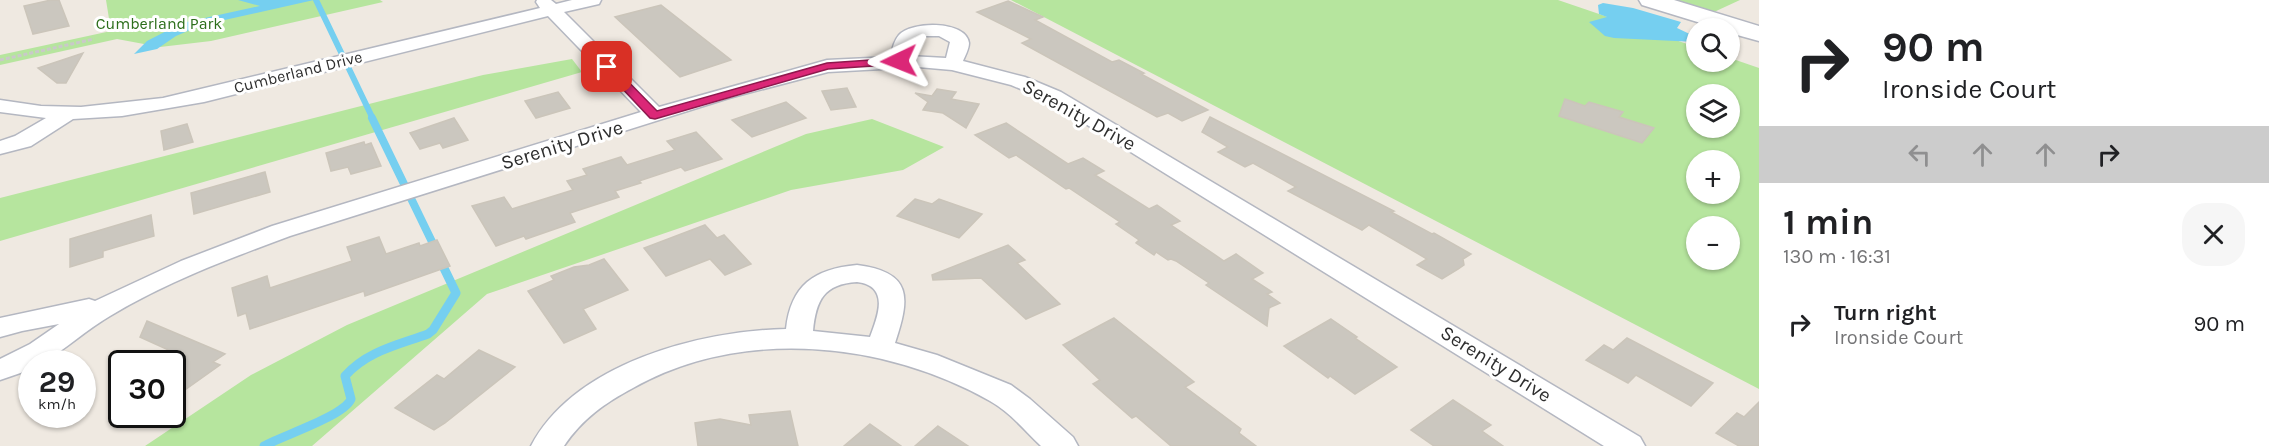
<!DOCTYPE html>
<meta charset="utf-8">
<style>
:root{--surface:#fff;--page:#f6f6f6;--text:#202124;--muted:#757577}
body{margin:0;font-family:Karla,sans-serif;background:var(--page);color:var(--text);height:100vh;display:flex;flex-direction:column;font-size:22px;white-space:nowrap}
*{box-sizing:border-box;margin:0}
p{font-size:20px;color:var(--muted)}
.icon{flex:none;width:33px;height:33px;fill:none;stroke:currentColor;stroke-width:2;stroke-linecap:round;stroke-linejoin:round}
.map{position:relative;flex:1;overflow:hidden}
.drawer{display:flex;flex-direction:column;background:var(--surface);width:510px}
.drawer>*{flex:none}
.hud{background:#fff;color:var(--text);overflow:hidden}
.controls{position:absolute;left:1686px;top:18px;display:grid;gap:12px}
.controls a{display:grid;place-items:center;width:54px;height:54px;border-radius:50%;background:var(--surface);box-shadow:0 2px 4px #0004;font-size:30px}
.speed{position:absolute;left:18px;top:350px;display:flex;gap:12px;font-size:30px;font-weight:700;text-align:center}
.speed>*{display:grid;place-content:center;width:78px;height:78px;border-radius:50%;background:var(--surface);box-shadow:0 2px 4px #0004;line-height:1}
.speed small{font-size:15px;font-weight:400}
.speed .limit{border:3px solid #111;border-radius:9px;background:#fff;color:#111}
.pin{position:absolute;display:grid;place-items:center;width:51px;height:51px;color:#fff;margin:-26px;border-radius:12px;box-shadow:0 3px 9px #0006}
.me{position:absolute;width:66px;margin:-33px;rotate:268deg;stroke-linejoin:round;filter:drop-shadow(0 0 4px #0008)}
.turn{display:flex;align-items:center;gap:21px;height:126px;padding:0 24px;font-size:27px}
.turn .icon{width:78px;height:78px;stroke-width:2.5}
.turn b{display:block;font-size:42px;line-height:51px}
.lanes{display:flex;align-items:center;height:57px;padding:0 24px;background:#0003;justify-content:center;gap:30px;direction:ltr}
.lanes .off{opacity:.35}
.round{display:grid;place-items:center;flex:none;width:63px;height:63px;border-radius:24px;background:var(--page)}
.headline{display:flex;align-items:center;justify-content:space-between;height:102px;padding:0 24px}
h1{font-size:36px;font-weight:700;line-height:45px}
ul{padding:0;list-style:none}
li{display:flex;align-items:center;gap:18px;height:78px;padding:0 24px}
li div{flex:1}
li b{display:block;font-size:22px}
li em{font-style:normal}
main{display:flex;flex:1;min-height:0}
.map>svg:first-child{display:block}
.green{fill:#b6e59e;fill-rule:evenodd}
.water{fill:#75cff0}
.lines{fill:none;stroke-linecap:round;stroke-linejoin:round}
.stream-far2{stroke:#75cff0;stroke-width:6}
.stream-far1{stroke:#75cff0;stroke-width:8}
.stream{stroke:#75cff0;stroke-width:9}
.building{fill:#cbc7bf;stroke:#cbc5ba;stroke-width:1.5}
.street-casing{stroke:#b4b7c1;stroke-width:3}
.secondary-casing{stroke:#b4b7c1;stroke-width:3}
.path{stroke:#c9c9c9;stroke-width:3;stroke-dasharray:4 2;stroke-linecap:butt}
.street{fill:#fff;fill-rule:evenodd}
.secondary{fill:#fff;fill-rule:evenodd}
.route{fill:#db2777;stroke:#8e194d;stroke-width:1.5}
.labels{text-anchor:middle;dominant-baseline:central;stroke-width:6;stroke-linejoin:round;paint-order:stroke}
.far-park-label{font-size:16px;fill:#2c6e1b;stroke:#fff}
.far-street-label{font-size:16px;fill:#2e2e2e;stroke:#fff}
.street-label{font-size:20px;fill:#2e2e2e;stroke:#fff}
</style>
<main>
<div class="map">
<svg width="1759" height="446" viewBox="0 0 1759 446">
<rect width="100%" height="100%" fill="#efe9e1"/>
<g class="green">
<path d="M106,0H380L383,2L211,41L160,47L117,39L0,65V55L111,31Z"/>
<path d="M1011,0H1558L1696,47V62H1730V58L1759,68V389ZM1696,94H1730V128H1696ZM1696,160H1730V194H1696ZM1696,226H1730V260H1696Z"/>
<path d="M1676,0H1740L1714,12Z"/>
<path d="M572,59L582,72L0,241V198L483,75Z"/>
<path d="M872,119L944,147L903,170L791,190L487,294L312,446H145L251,375L347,325L806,134Z"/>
</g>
<g class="water">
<path d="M238,0H314L202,25L176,36L157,49L134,54L147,41L182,23L260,6Z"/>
<path d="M1603,3L1633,8L1681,22L1677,28L1696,37V42L1614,38L1605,36L1589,22L1607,17L1599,14L1598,5Z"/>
</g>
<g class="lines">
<path class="stream-far2" d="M316,0L373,119"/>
<g class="stream-far1">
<path d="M372,118L436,250"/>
<path d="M441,261L443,266"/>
</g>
<path class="stream" d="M264,446C284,435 344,416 351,399L345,376C367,351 398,345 428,334L433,330L456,293L442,264"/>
</g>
<g class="building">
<path d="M51,0H59L69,26L33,34L24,6Z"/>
<path d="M1008,1L1043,17L1035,20L1112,62L1119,60L1144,73L1141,74L1208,110L1182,121L1168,113L1157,117L1022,43L1031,39L977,12Z"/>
<path d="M661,5L731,60L680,77L615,17Z"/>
<path d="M83,53L66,83H57L38,68Z"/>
<path d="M847,88L856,107L831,110L822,91Z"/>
<path d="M937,89L956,92L951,99L979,104L966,128L943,113L923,110L928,102L915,93L932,96Z"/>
<path d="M558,92L570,108L536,118L525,101Z"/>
<path d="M1565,99L1585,106L1589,102L1623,112L1619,117L1654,128L1642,143L1559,116Z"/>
<path d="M786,102L806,118L752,137L732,120Z"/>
<path d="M1210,117L1394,211L1391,212L1432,234L1434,233L1471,254L1463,259L1464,265L1458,269L1442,279L1417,265L1427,259L1369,225L1362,230L1288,191L1296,187L1253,163L1245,167L1218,152L1228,147L1202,132Z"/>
<path d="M454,118L468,140L443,148L440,143L420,149L410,133Z"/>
<path d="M1006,123L1068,164L1083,158L1104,171L1095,175L1149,209L1157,205L1180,221L1171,225L1224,261L1236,254L1263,273L1252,279L1272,292L1267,294L1280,303L1269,308L1267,326L1206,285L1209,283L1176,261L1171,259L1168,260L1156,252L1154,255L1136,243L1139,240L1116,224L1120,222L1069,188L1066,189L1016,155L1009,158L975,135Z"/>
<path d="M187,124L193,142L164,150L161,131Z"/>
<path d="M696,132L722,159L685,171L681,167L639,181L641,183L615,191L619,197L570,213L575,222L526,239L524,236L496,246L472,206L504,197L512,209L573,190L567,181L587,175L583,169L621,157L627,165L675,150L667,141Z"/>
<path d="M364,142L365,145L371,143L381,166L351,174L348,167L331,171L326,153Z"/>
<path d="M265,172L270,192L194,214L191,193Z"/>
<path d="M915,199L932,204L939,199L982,214L959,238L897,216Z"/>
<path d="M151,215L154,236L103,251V257L70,267V239Z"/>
<path d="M705,225L717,238L724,235L751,264L725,275L710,259L666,276L644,248Z"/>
<path d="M379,237L386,254L419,243L420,246L437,240L450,266L365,296L364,291L250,329L246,313L238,316L232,288L267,276L270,288L352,261L347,247Z"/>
<path d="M1008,245L1025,260L1017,263L1060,304L1026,319L981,278L933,280L932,275Z"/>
<path d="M604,259L628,290L583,309L596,329L564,343L528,291L554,280L551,276L574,267L589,265Z"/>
<path d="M1114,318L1194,382L1185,387L1241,429L1239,433L1256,446H1171L1136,416L1132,418L1093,384L1100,380L1063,345Z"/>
<path d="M1331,319L1357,337L1355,338L1397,367L1355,394L1330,376L1328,378L1284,346Z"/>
<path d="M147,321L225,354L213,362L220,365L172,399V363H156L173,352L140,337Z"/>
<path d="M1627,338L1713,383L1691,406L1636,375L1628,383L1586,360L1604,345L1613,350Z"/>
<path d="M479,350L515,367L445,423L434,430L395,408L437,375L444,379Z"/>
<path d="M1453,400L1491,425L1482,431L1503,446H1434L1411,430Z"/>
<path d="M1759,402V446H1739L1716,433L1737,413L1744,417Z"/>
<path d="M790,411L798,446H698L695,423L720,419L751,425L749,415Z"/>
<path d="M870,424L901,446H844Z"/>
<path d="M938,426L968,446H915Z"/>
</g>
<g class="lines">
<g class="street-casing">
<g id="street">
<path d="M537,0H551L556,4L572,0H601L599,4L564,12L659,107L827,60L891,57C892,49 894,41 899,35C911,21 966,20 969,43C969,49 965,56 963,61L1025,77L1061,92L1640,437L1645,446H1604L1047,100L1011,85L952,70L918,67L828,72L729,98L290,236C228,259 166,282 110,316C86,330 66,349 42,363H32V369L0,380V359L30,344L59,324L22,331L0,337V318L89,299L95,301L181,261L272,226L641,112L548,16L204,102L122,116L73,119L31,146L0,154V141L15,136L46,118L0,112V100L41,106L81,107L163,98L540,8L536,2ZM922,36H939L950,42L946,58L909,56L913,41Z"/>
<path d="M857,265C913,272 910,298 895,343L937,355L1011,385L1030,399L1073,437L1078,446H1041C1025,431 1010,412 990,401C884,341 741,327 633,388C605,403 582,419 564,446H531C575,363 699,331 786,329C791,285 814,269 857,265ZM857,282C890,286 878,316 870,337L813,331C816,300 824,284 857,282Z"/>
</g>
</g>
<g class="secondary-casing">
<path id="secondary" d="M1639,0H1674L1759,26V41L1730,33V28H1717L1642,5Z"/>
</g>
<path class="path" d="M0,60L94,39"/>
<use href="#street" class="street"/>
<use href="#secondary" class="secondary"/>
</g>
<path class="route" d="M899,58L903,59V64L828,69L655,119L650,118L602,67L603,64H611L657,111L827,63Z"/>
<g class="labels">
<g class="far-park-label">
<text x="159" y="23">Cumberland Park</text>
</g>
<g class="far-street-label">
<text transform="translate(298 72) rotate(-14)">Cumberland Drive</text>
</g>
<g class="street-label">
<text transform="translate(1079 115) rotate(29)">Serenity Drive</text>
<text transform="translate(562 145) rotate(-17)">Serenity Drive</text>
<text transform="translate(1496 364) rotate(32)">Serenity Drive</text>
</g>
</g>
</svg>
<div class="controls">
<a><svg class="icon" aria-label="search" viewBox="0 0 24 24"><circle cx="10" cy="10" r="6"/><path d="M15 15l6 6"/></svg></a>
<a><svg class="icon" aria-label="layers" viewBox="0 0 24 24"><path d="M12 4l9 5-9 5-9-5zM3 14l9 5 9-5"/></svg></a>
<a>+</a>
<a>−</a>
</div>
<div class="speed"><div>29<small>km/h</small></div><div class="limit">30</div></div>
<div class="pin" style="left:607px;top:67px;background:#d93025"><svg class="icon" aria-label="arrive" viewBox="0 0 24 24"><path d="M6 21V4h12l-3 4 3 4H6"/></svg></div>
<svg class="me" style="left:899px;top:61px" viewBox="-20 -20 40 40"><path d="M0-17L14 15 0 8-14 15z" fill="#db2777" stroke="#fff" stroke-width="4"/></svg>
</div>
<section class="drawer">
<div class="hud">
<div class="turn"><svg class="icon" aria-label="right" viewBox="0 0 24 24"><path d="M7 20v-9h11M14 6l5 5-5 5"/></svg><div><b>90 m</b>Ironside Court</div></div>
<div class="lanes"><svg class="icon off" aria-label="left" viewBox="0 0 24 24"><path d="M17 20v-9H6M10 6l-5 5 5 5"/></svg><svg class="icon off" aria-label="ahead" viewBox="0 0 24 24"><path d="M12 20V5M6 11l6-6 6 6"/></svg><svg class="icon off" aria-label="ahead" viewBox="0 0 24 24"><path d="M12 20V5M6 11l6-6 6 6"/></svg><svg class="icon" aria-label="right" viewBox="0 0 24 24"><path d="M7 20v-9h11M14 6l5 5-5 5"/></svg></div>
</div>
<div class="headline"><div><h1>1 min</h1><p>130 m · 16:31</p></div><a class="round"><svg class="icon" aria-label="close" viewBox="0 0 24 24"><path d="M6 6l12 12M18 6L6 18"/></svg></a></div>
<ul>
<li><svg class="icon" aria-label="right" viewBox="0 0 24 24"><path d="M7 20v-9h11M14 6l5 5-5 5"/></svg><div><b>Turn right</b><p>Ironside Court</p></div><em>90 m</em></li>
</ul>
</section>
</main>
